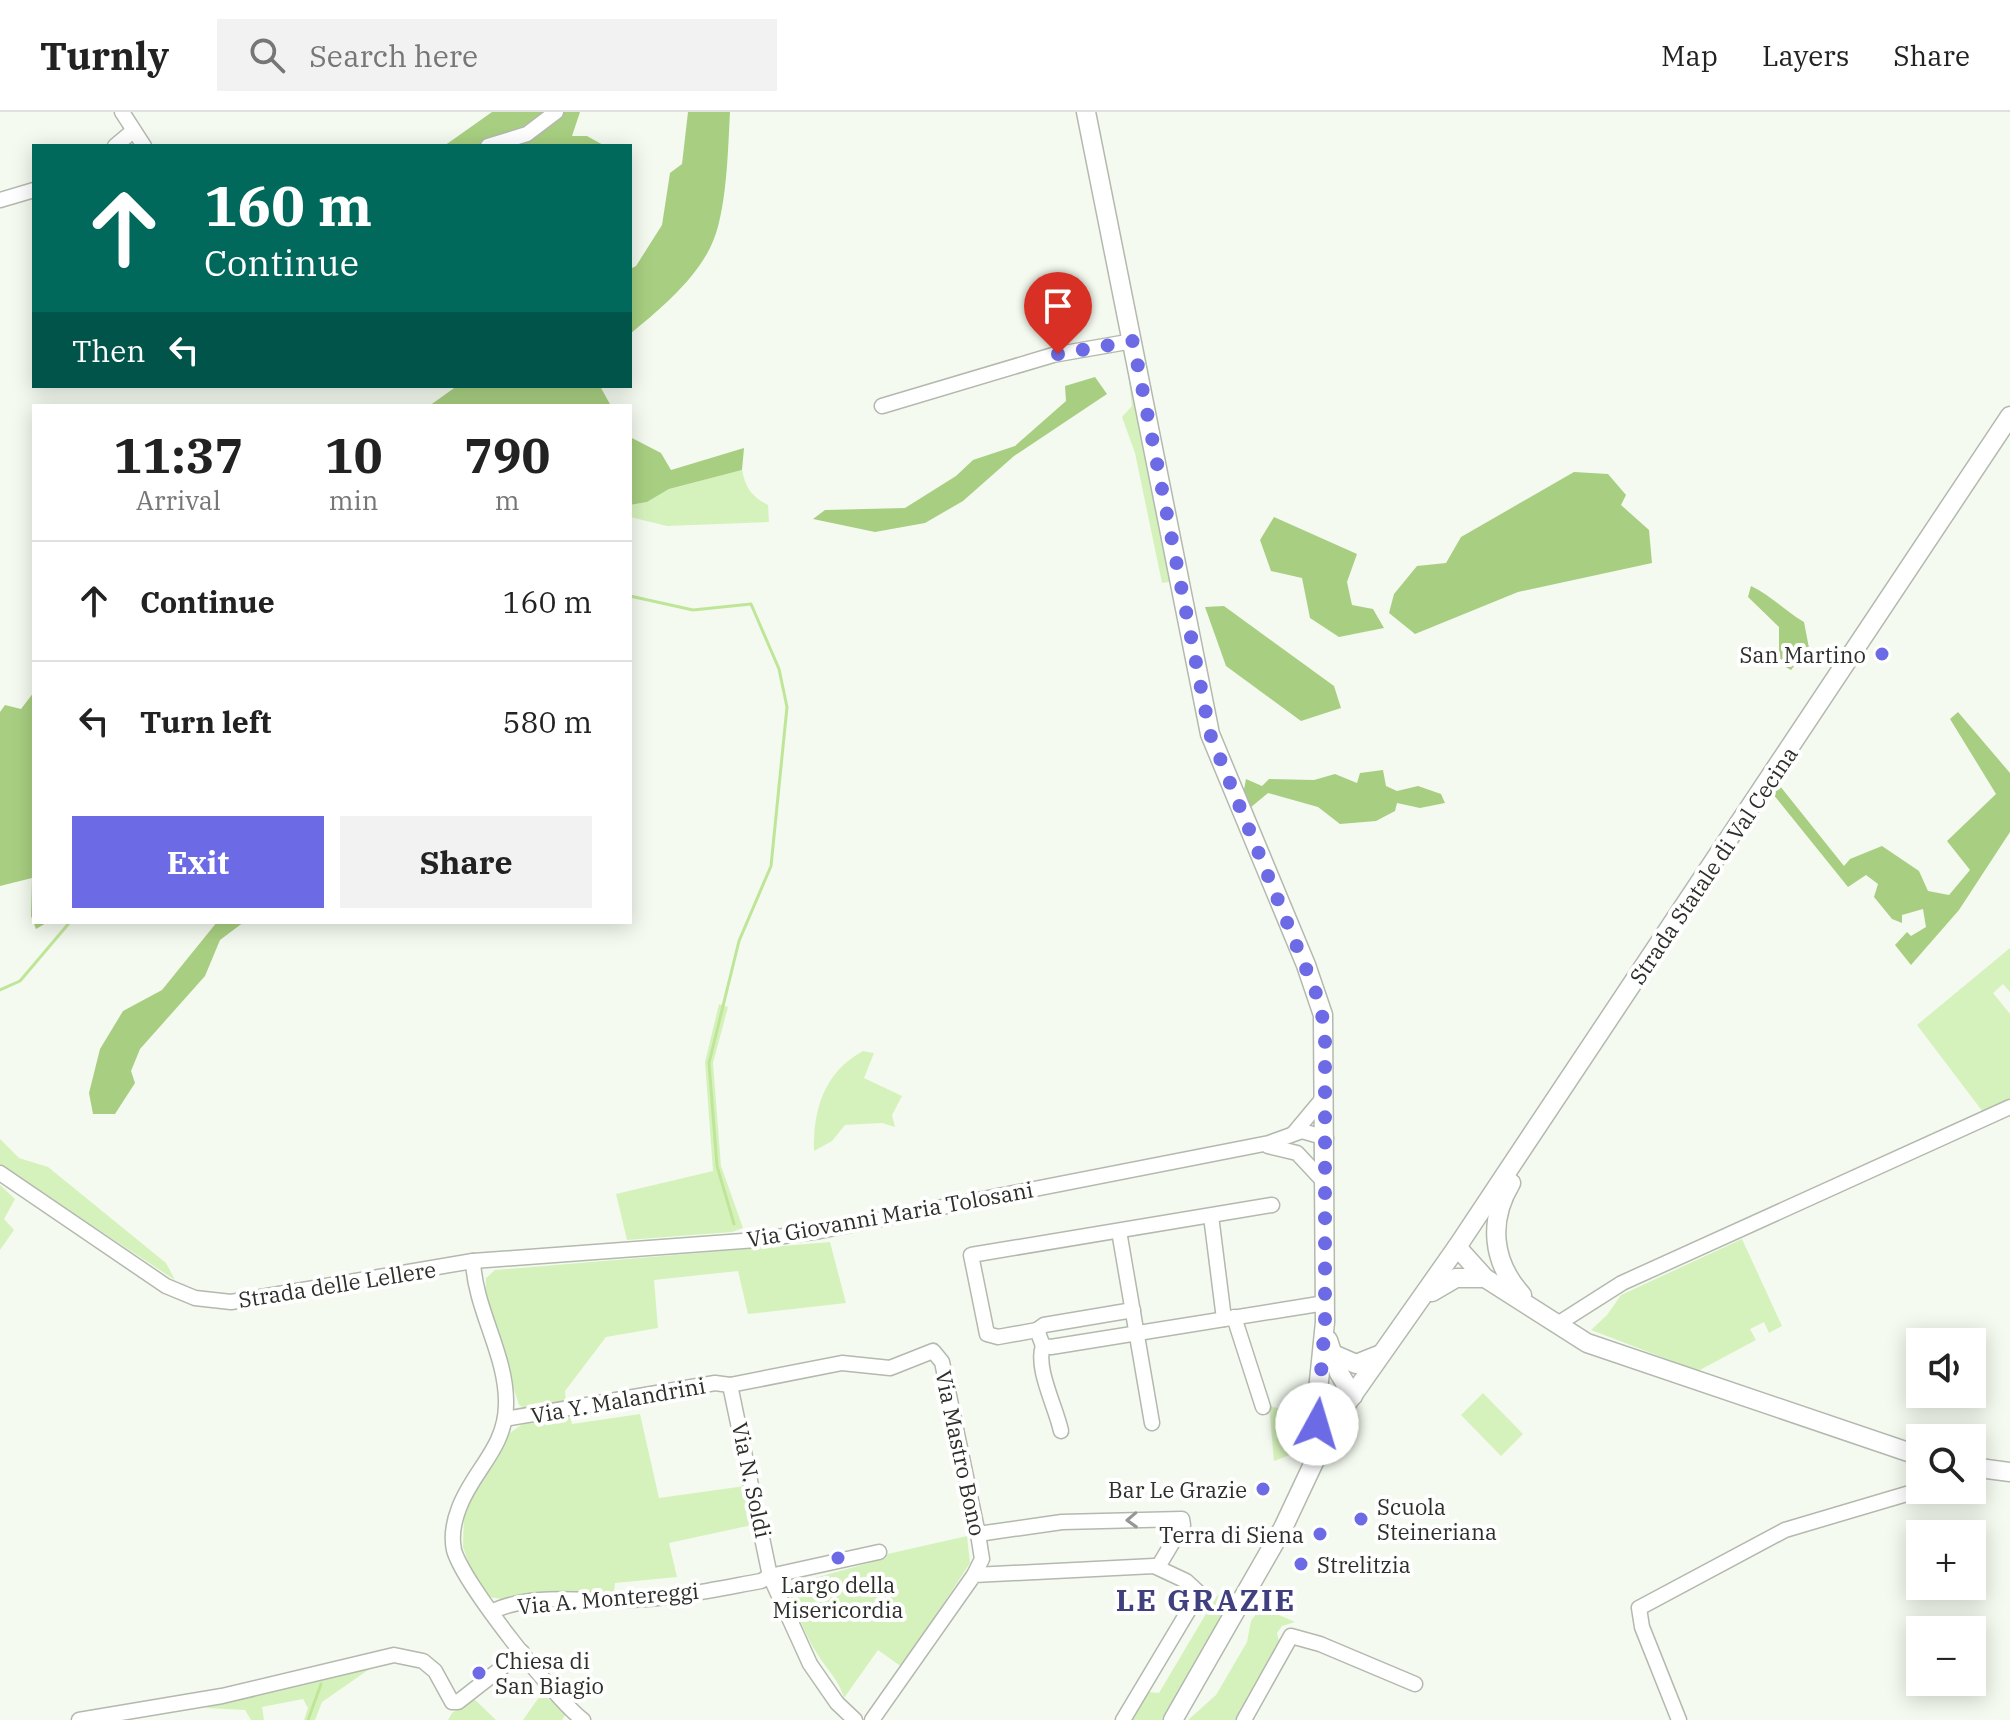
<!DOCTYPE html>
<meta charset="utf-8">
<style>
:root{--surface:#fff;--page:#f2f2f2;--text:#222;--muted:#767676;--line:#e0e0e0;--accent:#6c6be5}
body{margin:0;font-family:"IBM Plex Serif",serif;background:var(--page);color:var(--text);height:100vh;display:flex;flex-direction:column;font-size:30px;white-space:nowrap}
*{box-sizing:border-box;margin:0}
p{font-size:26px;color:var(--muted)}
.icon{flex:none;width:44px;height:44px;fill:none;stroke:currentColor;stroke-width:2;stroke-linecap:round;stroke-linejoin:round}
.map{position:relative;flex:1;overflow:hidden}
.side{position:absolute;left:32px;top:292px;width:600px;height:520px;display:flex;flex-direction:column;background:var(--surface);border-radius:0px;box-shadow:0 4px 20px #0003}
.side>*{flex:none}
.top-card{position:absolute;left:32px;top:32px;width:600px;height:244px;border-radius:0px;box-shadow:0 4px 20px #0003;background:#00695c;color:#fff;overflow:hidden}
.tools{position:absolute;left:1906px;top:1216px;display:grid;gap:16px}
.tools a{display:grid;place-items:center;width:80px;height:80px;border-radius:0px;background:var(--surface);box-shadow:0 4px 20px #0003;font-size:40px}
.pin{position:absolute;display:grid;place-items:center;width:68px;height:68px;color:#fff;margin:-82px -34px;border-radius:50% 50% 50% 0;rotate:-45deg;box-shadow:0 0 8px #0007}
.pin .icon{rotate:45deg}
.me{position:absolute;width:88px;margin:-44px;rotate:6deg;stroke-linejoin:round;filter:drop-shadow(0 0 6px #0008)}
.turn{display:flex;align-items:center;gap:28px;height:168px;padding:0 40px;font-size:36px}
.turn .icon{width:104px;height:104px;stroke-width:2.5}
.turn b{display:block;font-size:56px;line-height:68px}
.then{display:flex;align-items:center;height:76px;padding:0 40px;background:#0003;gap:16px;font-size:30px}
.eta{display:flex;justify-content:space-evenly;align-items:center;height:136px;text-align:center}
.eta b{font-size:48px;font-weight:800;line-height:56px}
.primary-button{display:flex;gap:16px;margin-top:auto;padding:16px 40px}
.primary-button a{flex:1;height:92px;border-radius:0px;background:var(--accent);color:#fff;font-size:32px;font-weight:800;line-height:92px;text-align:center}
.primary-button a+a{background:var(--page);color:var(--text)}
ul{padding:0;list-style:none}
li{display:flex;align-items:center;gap:24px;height:120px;padding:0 40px;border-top:2px solid var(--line)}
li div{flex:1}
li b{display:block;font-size:30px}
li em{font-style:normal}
header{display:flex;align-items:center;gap:48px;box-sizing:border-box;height:112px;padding:0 40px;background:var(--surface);border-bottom:2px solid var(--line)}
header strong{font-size:38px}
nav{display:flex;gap:44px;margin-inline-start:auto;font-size:28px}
.search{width:560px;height:72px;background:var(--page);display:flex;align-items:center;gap:20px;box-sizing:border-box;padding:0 28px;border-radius:0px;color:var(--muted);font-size:30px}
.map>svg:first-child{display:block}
.green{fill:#d6f2bc}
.forest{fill:#a8cf81}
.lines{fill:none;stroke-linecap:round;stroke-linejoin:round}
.stream{stroke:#bfe698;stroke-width:3}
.minor-casing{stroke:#b3b9ae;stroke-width:17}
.major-casing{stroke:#b3b9ae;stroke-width:21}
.minor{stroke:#fff;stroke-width:14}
.major{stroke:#fff;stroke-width:18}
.oneway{stroke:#969795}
.route{stroke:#6c6be5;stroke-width:14;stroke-dasharray:0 25.2}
.poi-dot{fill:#6c6be5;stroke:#fff;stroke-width:3}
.labels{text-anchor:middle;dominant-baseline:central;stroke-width:8;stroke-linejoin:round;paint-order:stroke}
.poi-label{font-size:22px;fill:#2d2f2b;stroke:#fff;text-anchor:end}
.street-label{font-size:22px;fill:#2d2f2b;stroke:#fff}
.district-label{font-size:30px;font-weight:bold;letter-spacing:2px;fill:#3f407d;stroke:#fff}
</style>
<header>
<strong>Turnly</strong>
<div class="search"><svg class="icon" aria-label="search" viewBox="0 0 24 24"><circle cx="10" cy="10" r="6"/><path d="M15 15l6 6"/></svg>Search here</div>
<nav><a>Map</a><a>Layers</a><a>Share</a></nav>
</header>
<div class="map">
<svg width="2010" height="1608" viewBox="0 0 2010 1608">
<rect width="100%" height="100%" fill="#f4faef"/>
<g class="green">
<path d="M1133,253L1175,469L1162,471L1135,341L1122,305L1132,294L1127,254Z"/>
<path d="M742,358C746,376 751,384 768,393L769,410L667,414L630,405V393L647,390L669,377Z"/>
<path d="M2010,836V880L2003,872L1993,881L2010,902V989L1983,1000L1917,913Z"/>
<path d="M719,892L728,895L713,951L721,1054L743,1116L732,1120L627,1128L616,1082L713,1059L705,950Z"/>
<path d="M863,939L874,941L864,966L902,984L892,1003L895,1015L882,1011L845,1013L832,1029L814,1039C813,998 824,960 863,939Z"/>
<path d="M0,1027L19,1046L48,1055L166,1151L175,1168L0,1053Z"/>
<path d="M0,1073L15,1087L4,1107L14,1118L0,1138Z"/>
<path d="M1742,1127L1782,1214L1769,1221L1764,1210L1750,1217L1756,1228L1698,1259L1591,1218L1607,1203L1621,1183Z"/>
<path d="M830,1130L846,1191L748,1202L738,1159L654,1168L658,1216L606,1225L565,1279L566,1291L528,1298L519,1293L485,1188L486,1166L495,1158Z"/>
<path d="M1483,1281L1523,1322L1501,1344L1461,1303Z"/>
<path d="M1309,1293L1305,1337L1274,1349L1269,1294L1286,1298Z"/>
<path d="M569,1301L572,1312L640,1302L659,1386L745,1374L752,1413L669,1431L677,1465L615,1471L614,1481L558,1479L502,1487L489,1485L471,1458L463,1435L464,1399L507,1323L527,1309Z"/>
<path d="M967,1424L970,1451L902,1555L878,1538L844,1586C839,1568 828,1559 818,1543C804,1522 796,1497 786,1474L883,1447V1443Z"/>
<path d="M1224,1478L1235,1486L1165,1608H1132L1149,1580L1159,1581L1216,1485Z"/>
<path d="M1261,1495L1295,1510L1282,1514L1277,1521L1280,1534L1239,1608H1188L1216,1583L1247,1530L1251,1509Z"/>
<path d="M381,1549L322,1590L315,1608H304L308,1596L303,1587L262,1595L264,1608H251L245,1598L205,1596Z"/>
<path d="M542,1581L566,1602L562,1608H523Z"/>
<path d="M474,1587L496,1608H448L452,1601Z"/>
</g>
<g class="forest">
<path d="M492,0H580L572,24H587L605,34H444Z"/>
<path d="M688,0H730C728,36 727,104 710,136C693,170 659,198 630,222V157L636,154L662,113L670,61L682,52Z"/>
<path d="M1095,265L1107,282L1014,344L963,389L925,411L875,420L813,407L825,398L905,396L956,364L973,348L1015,334L1066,289L1065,274Z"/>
<path d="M457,274H600L611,294H429Z"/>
<path d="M630,325L661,341L671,358L744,336L742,358L669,377L647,390L630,393Z"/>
<path d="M1574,360L1608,362L1626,383L1621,393L1649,418L1652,451L1518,480L1415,522L1389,501L1394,482L1417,454L1446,451L1461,425Z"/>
<path d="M1274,405L1357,442L1347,470L1352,493L1373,497L1384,516L1339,525L1310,506L1302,466L1271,459L1260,428Z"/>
<path d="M1751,474C1772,484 1785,499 1804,510L1809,536L1791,558L1779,551V515L1748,485Z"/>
<path d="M1224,494L1334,574L1341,596L1301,609L1226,554L1205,495Z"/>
<path d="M34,580V810H48L36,817L31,804L32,766L0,774V600L5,593L21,597Z"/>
<path d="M1958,600L2010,661V720L1959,798L1911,853L1895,833L1907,820L1911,824L1926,815L1923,797L1902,803V811L1892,807L1874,785L1878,772L1866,763L1848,775L1773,682L1780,674L1844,754L1850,747L1882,734L1919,759L1928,779L1949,783L1970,758L1947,729L1996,682L1950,607Z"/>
<path d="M1383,658L1386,674L1397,679L1418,674L1441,682L1445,691L1420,696L1397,691L1395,699L1376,709L1340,712L1318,695L1268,681L1250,696L1243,683L1246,667L1262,674L1269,667L1314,668L1335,662L1357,671L1360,661Z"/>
<path d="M217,810H244L220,828L205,864L140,937L131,959L135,971L115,1002H93L89,981L100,937L123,899L162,878Z"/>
</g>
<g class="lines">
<g class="stream">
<path d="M630,484L693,498L751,492L779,557L787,595L771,754L739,829L709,951L717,1054L734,1112"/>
<path d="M0,878L20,869L70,810"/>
<path d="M308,1608L321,1572"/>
</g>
<g class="minor-casing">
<g id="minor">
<path d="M122,0L144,34"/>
<path d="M115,34L133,19"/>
<path d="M488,34L527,22L556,0"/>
<path d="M0,88L34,78"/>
<path d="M882,294L1053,243L1133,229"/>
<path d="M1294,1021L1324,985"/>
<path d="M1268,1034L1297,1041L1325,1071"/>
<path d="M0,1061L166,1174L195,1186L231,1190L473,1149L756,1128L820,1119L1269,1031L1302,1019L1326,1026"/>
<path d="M1211,1104L1224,1207"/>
<path d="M1119,1119L1152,1311"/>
<path d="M473,1149C475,1198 507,1243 506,1292C506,1336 473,1358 459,1396C454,1409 451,1424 454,1438C463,1471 554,1586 583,1608"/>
<path d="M1133,1198L1044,1213L1037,1218L1043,1234L1051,1235L1325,1191"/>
<path d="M1234,1205L1263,1295"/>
<path d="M1556,1213L1622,1171L2010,995"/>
<path d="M1037,1218L998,1225L987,1222L971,1143L1272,1093"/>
<path d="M1043,1234C1035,1256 1056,1295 1061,1319"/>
<path d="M730,1273L770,1464L810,1552L837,1591L855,1608"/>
<path d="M505,1307L715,1271L730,1273L842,1251L890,1256L933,1239L942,1250L978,1422L982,1447L974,1463"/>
<path d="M978,1422L1062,1410L1182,1407L1183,1413L1158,1455"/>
<path d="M493,1499C535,1480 583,1490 627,1488C672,1487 717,1477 761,1469L770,1464L879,1440"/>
<path d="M79,1608L222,1584L394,1543L423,1549L435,1559L452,1590H458L522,1540"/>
<path d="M872,1608L974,1463L1154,1454L1186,1469L1199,1481L1123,1608"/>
<path d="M1244,1608L1291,1524L1320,1532L1415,1572"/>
<path d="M1679,1608L1642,1515L1639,1496L1785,1418L1920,1378"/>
</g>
</g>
<g class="major-casing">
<g id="major">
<path d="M1086,0L1210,622L1306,853L1323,903L1325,1210L1312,1338"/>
<path d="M1511,1071C1488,1109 1492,1150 1522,1183"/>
<path d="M1457,1135L1485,1166L1587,1231L1920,1344"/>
<path d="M1432,1180L1456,1166H1485"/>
<path d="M1328,1228L1339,1261L1353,1284"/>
<path d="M1333,1242L1356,1252L1381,1242"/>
<path d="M1972,1355L2010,1360"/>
<path d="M1173,1608L1283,1416L1331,1314L1457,1135L2010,304"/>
</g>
</g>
<use href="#minor" class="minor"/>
<use href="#major" class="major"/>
</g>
<defs><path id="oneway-chevron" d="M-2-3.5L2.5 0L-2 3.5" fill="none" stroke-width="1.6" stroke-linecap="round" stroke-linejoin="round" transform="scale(2)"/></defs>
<use class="oneway" href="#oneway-chevron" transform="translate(1132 1408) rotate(178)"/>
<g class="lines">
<path class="route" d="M1058,242L1133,229L1210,622L1320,891L1325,921V1210L1317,1312"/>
</g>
<g class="poi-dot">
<circle cx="1882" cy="542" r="8"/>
<circle cx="1263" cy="1377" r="8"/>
<circle cx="1361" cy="1407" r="8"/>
<circle cx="1320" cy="1422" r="8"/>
<circle cx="838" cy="1446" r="8"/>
<circle cx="1301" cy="1452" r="8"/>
<circle cx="479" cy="1561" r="8"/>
</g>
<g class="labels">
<g class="poi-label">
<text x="1866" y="542">San Martino</text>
<text x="1247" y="1377">Bar Le Grazie</text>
<text x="1377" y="1394" text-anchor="start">Scuola<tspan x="1377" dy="25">Steineriana</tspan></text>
<text x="1304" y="1422">Terra di Siena</text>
<text x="1317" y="1452" text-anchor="start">Strelitzia</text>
<text x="838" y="1472" text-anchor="middle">Largo della<tspan x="838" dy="25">Misericordia</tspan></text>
<text x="495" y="1548" text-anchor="start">Chiesa di<tspan x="495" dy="25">San Biagio</tspan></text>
</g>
<g class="street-label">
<text transform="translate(1713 753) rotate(-56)">Strada Statale di Val Cecina</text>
<text transform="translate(890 1102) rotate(-10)">Via Giovanni Maria Tolosani</text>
<text transform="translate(337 1172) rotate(-9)">Strada delle Lellere</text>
<text transform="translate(618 1288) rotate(-10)">Via Y. Malandrini</text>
<text transform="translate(961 1341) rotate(78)">Via Mastro Bono</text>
<text transform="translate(752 1368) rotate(78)">Via N. Soldi</text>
<text transform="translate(608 1486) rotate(-5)">Via A. Montereggi</text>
</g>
<g class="district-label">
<text x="1206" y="1487">LE GRAZIE</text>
</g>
</g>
</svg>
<div class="tools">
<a><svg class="icon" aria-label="sound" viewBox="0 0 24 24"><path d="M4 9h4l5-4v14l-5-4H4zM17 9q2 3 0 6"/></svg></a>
<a><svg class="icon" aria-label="search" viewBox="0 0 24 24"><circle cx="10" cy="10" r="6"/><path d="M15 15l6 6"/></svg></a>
<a>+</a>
<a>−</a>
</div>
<div class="pin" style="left:1058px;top:242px;background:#d93025"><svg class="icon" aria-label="arrive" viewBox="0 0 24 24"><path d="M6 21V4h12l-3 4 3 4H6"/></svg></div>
<svg class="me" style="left:1317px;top:1312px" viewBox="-20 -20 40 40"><circle r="19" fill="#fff"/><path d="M0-13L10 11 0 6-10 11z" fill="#6c6be5"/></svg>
<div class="top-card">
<div class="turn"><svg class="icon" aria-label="ahead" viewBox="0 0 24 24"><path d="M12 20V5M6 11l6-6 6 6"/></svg><div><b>160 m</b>Continue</div></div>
<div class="then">Then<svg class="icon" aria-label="left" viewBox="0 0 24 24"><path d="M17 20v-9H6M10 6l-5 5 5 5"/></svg></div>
</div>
<section class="side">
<div class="eta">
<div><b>11:37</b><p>Arrival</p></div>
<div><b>10</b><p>min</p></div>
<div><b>790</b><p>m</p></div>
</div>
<ul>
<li><svg class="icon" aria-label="ahead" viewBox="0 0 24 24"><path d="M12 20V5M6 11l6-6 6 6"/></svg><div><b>Continue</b></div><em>160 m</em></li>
<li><svg class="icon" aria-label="left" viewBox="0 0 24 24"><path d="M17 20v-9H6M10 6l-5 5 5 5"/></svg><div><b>Turn left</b></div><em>580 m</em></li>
</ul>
<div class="primary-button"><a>Exit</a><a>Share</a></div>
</section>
</div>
